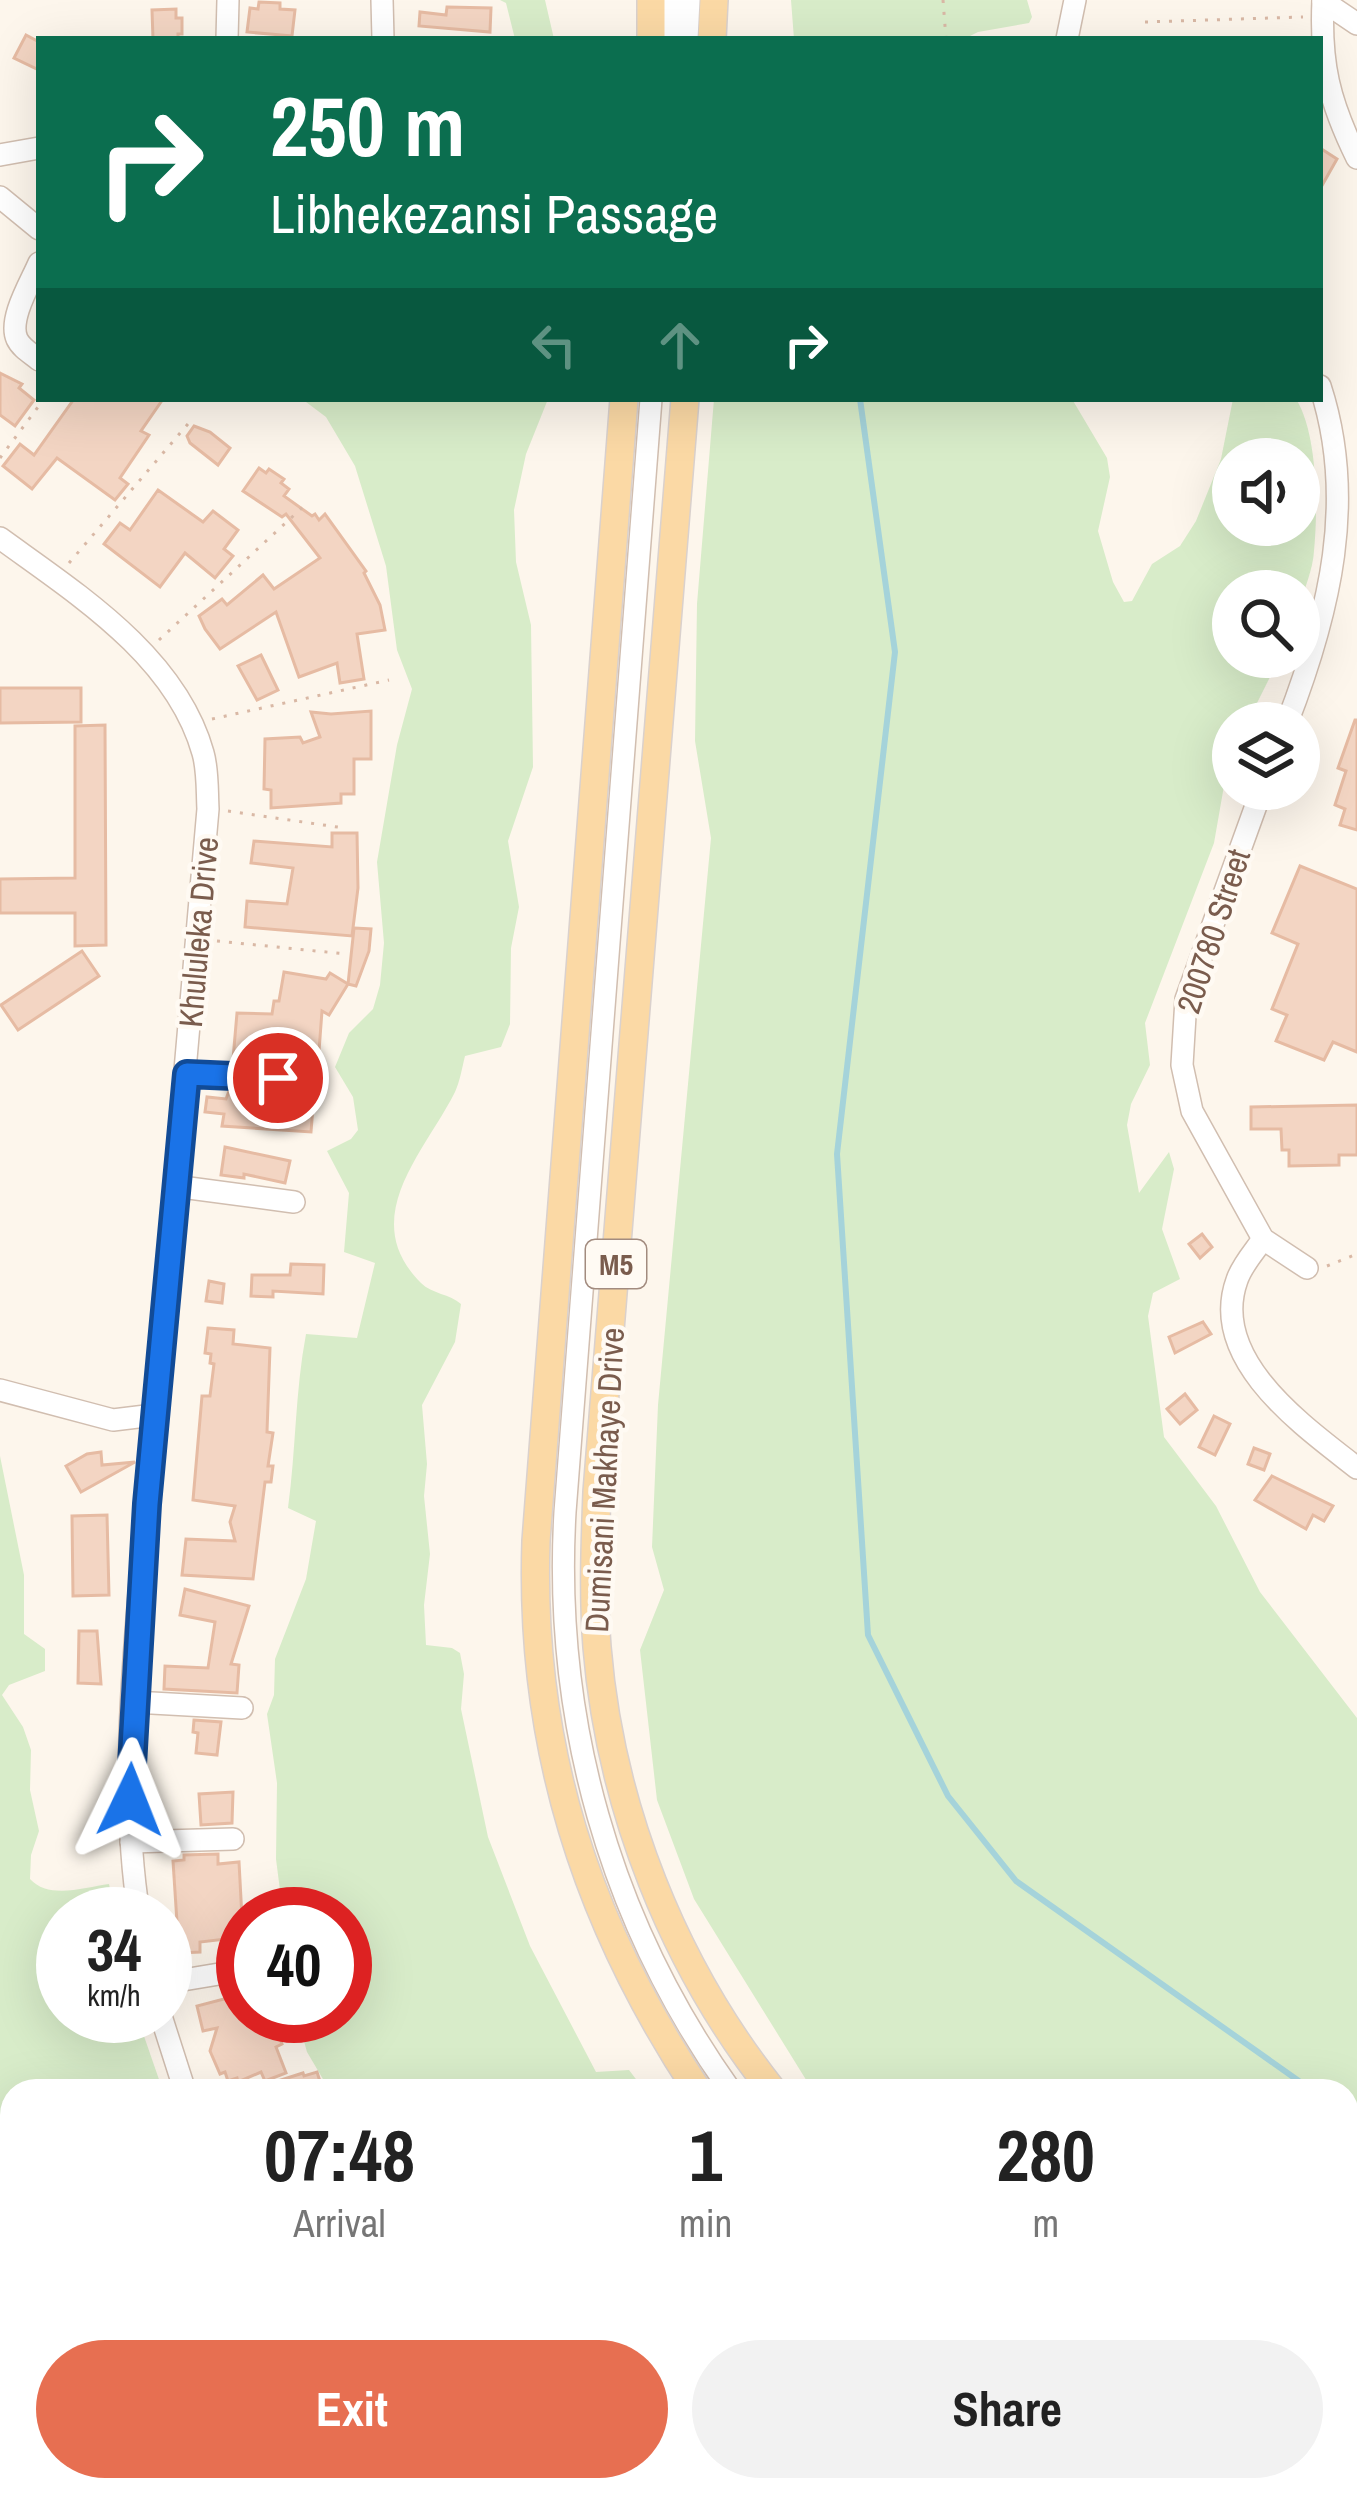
<!DOCTYPE html>
<style>
:root{--surface:#fff;--page:#f2f2f2;--text:#222;--muted:#767676;--accent:#e76f51}
body{margin:0;font-family:"Archivo Narrow",sans-serif;background:var(--page);color:var(--text);height:100vh;display:flex;flex-direction:column;font-size:45px;white-space:nowrap}
*{box-sizing:border-box;margin:0}
p{font-size:39px;color:var(--muted)}
.icon{flex:none;width:66px;height:66px;fill:none;stroke:currentColor;stroke-width:2;stroke-linecap:round;stroke-linejoin:round}
.map{position:relative;flex:1;overflow:hidden}
.panel{position:absolute;left:0px;top:2079px;width:1359px;height:423px;display:flex;flex-direction:column;background:var(--surface);border-radius:36px 36px 0 0;box-shadow:0 12px 48px #0002}
.panel>*{flex:none}
.banner{position:absolute;left:36px;top:36px;width:1287px;height:366px;border-radius:0px;box-shadow:0 12px 48px #0002;background:#0b6e4f;color:#fff;overflow:hidden}
.fabs{position:absolute;left:1212px;top:438px;display:grid;gap:24px}
.fabs a{display:grid;place-items:center;width:108px;height:108px;border-radius:50%;background:var(--surface);box-shadow:0 12px 48px #0002;font-size:60px}
.speed{position:absolute;left:36px;top:1887px;display:flex;gap:24px;font-size:60px;font-weight:700;text-align:center}
.speed>*{display:grid;place-content:center;width:156px;height:156px;border-radius:50%;background:var(--surface);box-shadow:0 12px 48px #0002;line-height:1}
.speed small{font-size:30px;font-weight:400}
.speed .limit{border:18px solid #d22;background:#fff;color:#111}
.pin{position:absolute;display:grid;place-items:center;width:102px;height:102px;color:#fff;margin:-51px;border:6px solid #fff;border-radius:50%;box-shadow:0 3px 12px #0007}
.me{position:absolute;width:132px;margin:-66px;rotate:2deg;stroke-linejoin:round;filter:drop-shadow(0 0 9px #0008)}
.turn{display:flex;align-items:center;gap:42px;height:252px;padding:0 36px;font-size:54px}
.turn .icon{width:156px;height:156px;stroke-width:2.5}
.turn b{display:block;font-size:84px;line-height:102px}
.lanes{display:flex;align-items:center;height:114px;padding:0 36px;background:#0003;justify-content:center;gap:60px;direction:ltr}
.lanes .off{opacity:.35}
.eta{display:flex;justify-content:space-evenly;align-items:center;height:204px;text-align:center}
.eta b{font-size:72px;font-weight:700;line-height:84px}
.button{display:flex;gap:24px;margin-top:auto;padding:24px 36px}
.button a{flex:1;height:138px;border-radius:72px;background:var(--accent);color:#fff;font-size:48px;font-weight:700;line-height:138px;text-align:center}
.button a+a{background:var(--page);color:var(--text)}
.map>svg:first-child{display:block}
.green{fill:#d8ecc9;fill-rule:evenodd}
.lines{fill:none;stroke-linecap:round;stroke-linejoin:round}
.stream{stroke:#a5d3da;stroke-width:6}
.building{fill:#f3d5c3;stroke:#e6bba3;stroke-width:3}
.minor-casing{stroke:#d1beb0;stroke-width:24}
.major-casing{stroke:#dad1cd;stroke-width:30}
.path{stroke:#d9b8a5;stroke-width:3;stroke-dasharray:3 9;stroke-linecap:butt}
.minor{stroke:#fff;stroke-width:21}
.major{stroke:#fbd9a5;stroke-width:27}
.route-casing{stroke:#114b97;stroke-width:30}
.route{stroke:#1a73e8;stroke-width:21}
.labels{text-anchor:middle;dominant-baseline:central;stroke-width:9;stroke-linejoin:round;paint-order:stroke}
.shield{fill:#fffaf3;stroke:#a28b7f;stroke-width:3}
.shield-label{font-size:30px;font-weight:bold;fill:#7a5c4d}
.street-label{font-size:33px;fill:#7a5c4d;stroke:#fffaf3}
</style>
<div class="map">
<svg width="1357" height="2500" viewBox="0 0 1357 2500">
<rect width="100%" height="100%" fill="#fdf6ec"/>
<g class="green">
<path d="M500,0H545L554,39H515L506,3Z"/>
<path d="M791,0H1027L1032,17L1029,23L978,32L964,39H794Z"/>
<path d="M302,399H548L526,454L514,510L516,562L531,625L533,767L508,841L519,907L511,948L510,1024L501,1047L465,1056C462,1068 460,1081 455,1092C425,1152 356,1218 421,1283C432,1294 450,1294 461,1304L455,1342L422,1405L427,1464L424,1496L430,1554L424,1605L426,1645L452,1648L460,1653L464,1674L461,1709L488,1837L530,1946L596,2072L629,2070L645,2091H330L307,2052L297,2016H345V1914H283L276,1859L277,1783L267,1714L274,1695L275,1659L306,1579L316,1521L288,1508C296,1450 295,1392 306,1334L357,1338L375,1263L344,1252L349,1193L327,1151L351,1139L358,1130L353,1097L335,1067L349,1033L373,1009L380,985L384,943L377,862L397,745L412,689L397,650L386,566L355,466L326,417Z"/>
<path d="M714,399H1072L1107,458L1110,477L1098,531L1113,582L1124,602L1132,601L1152,564L1180,546L1196,521L1221,459L1233,399H1296C1318,434 1318,510 1314,551C1313,570 1304,589 1299,607V591H1233V657H1280L1247,723H1233V759L1225,780L1214,843L1145,1023L1150,1065L1131,1104L1127,1125L1139,1193L1169,1152L1174,1169L1162,1229L1180,1279L1153,1293L1148,1316L1164,1437L1216,1506L1260,1592L1357,1718V2500H1112L1107,2490H1347V2091H813L694,1899L657,1800L640,1650L664,1590L652,1547L658,1405L711,838L695,741L697,604ZM1233,459H1299V525H1233Z"/>
<path d="M0,1456L24,1575V1634L45,1649V1671L9,1685L2,1695L23,1727L31,1750L30,1790L39,1831L31,1855L30,1879C49,1900 85,1887 109,1884L115,1914H63V2016H137L163,2091H12V2380L0,2374Z"/>
<path d="M151,2490H338L343,2500H156Z"/>
<path d="M573,2490H918L924,2500H578Z"/>
</g>
<g class="lines">
<g class="stream">
<path d="M860,399L895,652L837,1154L868,1635L948,1796L1016,1881L1313,2091"/>
<path d="M1347,2116L1357,2124"/>
</g>
</g>
<g class="building">
<path d="M259,2L280,3V9L295,10L292,36L247,32L250,8L258,9Z"/>
<path d="M447,7L491,8L490,32L419,26L420,12L446,15Z"/>
<path d="M176,9V18H182V34H178V39H153L152,10Z"/>
<path d="M26,35L39,42V70L14,58Z"/>
<path d="M1320,148L1337,159L1320,189Z"/>
<path d="M0,373L22,384L19,388L34,400L15,426L0,415Z"/>
<path d="M74,399H163L141,431L149,435L120,478L128,484L115,500L57,458L32,489L3,466L20,444L34,455Z"/>
<path d="M194,426L210,432L230,448L218,465L190,443L187,436Z"/>
<path d="M259,468L266,473L269,469L284,479L281,483L289,489L284,496L312,516L315,514L319,520L325,514L366,571L364,573L380,605L385,630L357,634L364,679L340,683L337,663L299,677L276,612L220,649L205,629L199,616L222,599L227,605L263,575L274,589L320,558L286,514L282,517L243,491Z"/>
<path d="M158,490L203,522L213,511L238,530L224,549L233,556L215,578L185,553L160,587L104,544L120,523L130,530Z"/>
<path d="M261,655L278,690L257,700L238,666Z"/>
<path d="M0,688H81V722L0,723Z"/>
<path d="M371,711V759H354V794H341V803L271,808V790L264,789L265,739L300,737L303,743L320,737L311,712L331,714Z"/>
<path d="M1355,720H1357V830L1340,825L1345,809L1335,805L1346,771L1338,768Z"/>
<path d="M105,725L106,945L75,946V913H0V879L75,878V726Z"/>
<path d="M332,833H357L358,888L352,936L245,927L247,901L287,904L293,868L251,863L254,841L332,847Z"/>
<path d="M1300,866L1357,889V1052L1333,1042L1324,1060L1276,1041L1287,1015L1272,1009L1298,944L1272,933Z"/>
<path d="M354,928L371,929L369,951L356,986L348,984Z"/>
<path d="M82,951L99,976L18,1030L1,1005Z"/>
<path d="M284,972L326,979L330,973L348,984L329,1015L322,1011L319,1051L303,1050V1055L258,1051V1060L233,1059L237,1013L272,1014L274,1001H279Z"/>
<path d="M293,1080L315,1082L311,1132L222,1126L224,1114L205,1112L207,1097L226,1099L229,1091L251,1092V1098L283,1100Z"/>
<path d="M1357,1105V1155H1339V1165L1289,1166V1150H1282L1281,1129H1251V1107Z"/>
<path d="M225,1147L290,1161L285,1183L244,1174V1178L221,1175Z"/>
<path d="M1202,1234L1212,1247L1200,1258L1189,1244Z"/>
<path d="M291,1264L324,1265L323,1294L273,1291V1297L251,1296L252,1275H290Z"/>
<path d="M209,1281L224,1284L222,1303L206,1301Z"/>
<path d="M1203,1322L1211,1334L1175,1353L1169,1337Z"/>
<path d="M208,1328L234,1330L233,1344L270,1348L267,1432L273,1433L268,1466H273L271,1482H265L253,1579L182,1575L186,1539L235,1541L230,1522L235,1506L193,1500L202,1396H210L214,1364L210,1363L211,1354L205,1353Z"/>
<path d="M1185,1394L1197,1410L1180,1424L1167,1409Z"/>
<path d="M1214,1416L1230,1424L1215,1455L1199,1447Z"/>
<path d="M1254,1448L1270,1454L1264,1470L1248,1464Z"/>
<path d="M101,1452L102,1465L135,1462L81,1492L66,1466L87,1454Z"/>
<path d="M1272,1476L1333,1506L1324,1521L1313,1515L1306,1529L1255,1500Z"/>
<path d="M107,1515L109,1595L73,1596L72,1516Z"/>
<path d="M185,1589L249,1606L231,1664L239,1665L237,1693L164,1689L165,1666L208,1668L215,1622L180,1615Z"/>
<path d="M79,1631H97L101,1684L78,1683Z"/>
<path d="M194,1720L221,1722L217,1755L196,1753L198,1733L193,1732Z"/>
<path d="M233,1792L232,1823L201,1825L199,1794Z"/>
<path d="M218,1854V1864L239,1862L243,1937L200,1942V1952L179,1953L173,1861L184,1860V1855Z"/>
<path d="M243,1994V2016H273L282,2044L276,2047L286,2073L265,2081L261,2072L238,2082L237,2078L228,2081L225,2072L220,2074L210,2051L217,2028L203,2031L197,2006Z"/>
<path d="M317,2072L323,2091H257L256,2088L303,2073L304,2076Z"/>
</g>
<g class="lines">
<g class="minor-casing">
<g id="minor">
<path d="M382,0L383,39"/>
<path d="M1323,0C1320,64 1329,101 1357,158"/>
<path d="M1323,1L1357,24"/>
<path d="M227,39L228,0"/>
<path d="M671,39L672,0"/>
<path d="M687,39L689,0"/>
<path d="M1067,39L1075,0"/>
<path d="M0,155L39,148"/>
<path d="M0,197L39,229"/>
<path d="M39,263C31,282 8,319 17,339C21,348 32,354 39,360"/>
<path d="M651,399L565,1512C553,1720 610,1922 731,2091"/>
<path d="M0,538C77,594 176,656 203,753C208,770 207,790 208,809C188,1032 167,1255 149,1479C138,1615 117,1779 139,1914"/>
<path d="M1287,723C1330,612 1357,499 1320,386"/>
<path d="M1262,789L1186,999L1182,1065L1192,1111L1263,1239L1307,1268"/>
<path d="M187,1074L278,1078"/>
<path d="M174,1186L294,1202"/>
<path d="M1263,1239C1254,1252 1242,1265 1237,1280C1208,1360 1305,1427 1357,1468"/>
<path d="M0,1390L113,1420L154,1415"/>
<path d="M134,1702L242,1708"/>
<path d="M131,1842L233,1839"/>
<path d="M165,1983L243,1970"/>
<path d="M161,2016L185,2091"/>
<path d="M366,2490L370,2500"/>
<path d="M1031,2490L1037,2500"/>
<path d="M130,2499L131,2500"/>
</g>
</g>
<g class="major-casing">
<g id="major">
<path d="M651,39V0"/>
<path d="M712,39L714,0"/>
<path d="M624,399L536,1541C529,1745 586,1922 698,2091"/>
<path d="M685,399L597,1492C595,1544 593,1596 597,1647C610,1806 673,1966 773,2091"/>
<path d="M995,2490L1001,2500"/>
<path d="M1067,2490L1073,2500"/>
</g>
</g>
<g class="path">
<path d="M943,0L946,39"/>
<path d="M1145,22L1303,17"/>
<path d="M0,458L44,399"/>
<path d="M69,563L193,418"/>
<path d="M159,640L305,505"/>
<path d="M212,719L389,680"/>
<path d="M228,811L344,828"/>
<path d="M217,941L346,954"/>
<path d="M1327,1266L1357,1254"/>
<path d="M505,2500L532,2490"/>
</g>
<use href="#minor" class="minor"/>
<use href="#major" class="major"/>
</g>
<g class="lines">
<g class="route-casing">
<path id="route" d="M130,1800L147,1504L187,1074L278,1078"/>
</g>
<use href="#route" class="route"/>
</g>
<g class="labels">
<rect class="shield" x="586" y="1240" width="60" height="48" rx="9"/>
<g class="shield-label">
<text x="616" y="1264">M5</text>
</g>
<g class="street-label">
<text transform="translate(1213 931) rotate(-72)">200780 Street</text>
<text transform="translate(198 932) rotate(-85)">Khululeka Drive</text>
<text transform="translate(604 1480) rotate(-87)">Dumisani Makhaye Drive</text>
</g>
</g>
</svg>
<div class="fabs">
<a><svg class="icon" aria-label="sound" viewBox="0 0 24 24"><path d="M4 9h4l5-4v14l-5-4H4zM17 9q2 3 0 6"/></svg></a>
<a><svg class="icon" aria-label="search" viewBox="0 0 24 24"><circle cx="10" cy="10" r="6"/><path d="M15 15l6 6"/></svg></a>
<a><svg class="icon" aria-label="layers" viewBox="0 0 24 24"><path d="M12 4l9 5-9 5-9-5zM3 14l9 5 9-5"/></svg></a>
</div>
<div class="speed"><div>34<small>km/h</small></div><div class="limit">40</div></div>
<div class="pin" style="left:278px;top:1078px;background:#d93025"><svg class="icon" aria-label="arrive" viewBox="0 0 24 24"><path d="M6 21V4h12l-3 4 3 4H6"/></svg></div>
<svg class="me" style="left:130px;top:1800px" viewBox="-20 -20 40 40"><path d="M0-17L14 15 0 8-14 15z" fill="#1a73e8" stroke="#fff" stroke-width="4"/></svg>
<div class="banner">
<div class="turn"><svg class="icon" aria-label="right" viewBox="0 0 24 24"><path d="M7 20v-9h11M14 6l5 5-5 5"/></svg><div><b>250 m</b>Libhekezansi Passage</div></div>
<div class="lanes"><svg class="icon off" aria-label="left" viewBox="0 0 24 24"><path d="M17 20v-9H6M10 6l-5 5 5 5"/></svg><svg class="icon off" aria-label="ahead" viewBox="0 0 24 24"><path d="M12 20V5M6 11l6-6 6 6"/></svg><svg class="icon" aria-label="right" viewBox="0 0 24 24"><path d="M7 20v-9h11M14 6l5 5-5 5"/></svg></div>
</div>
<section class="panel">
<div class="eta">
<div><b>07:48</b><p>Arrival</p></div>
<div><b>1</b><p>min</p></div>
<div><b>280</b><p>m</p></div>
</div>
<div class="button"><a>Exit</a><a>Share</a></div>
</section>
</div>
